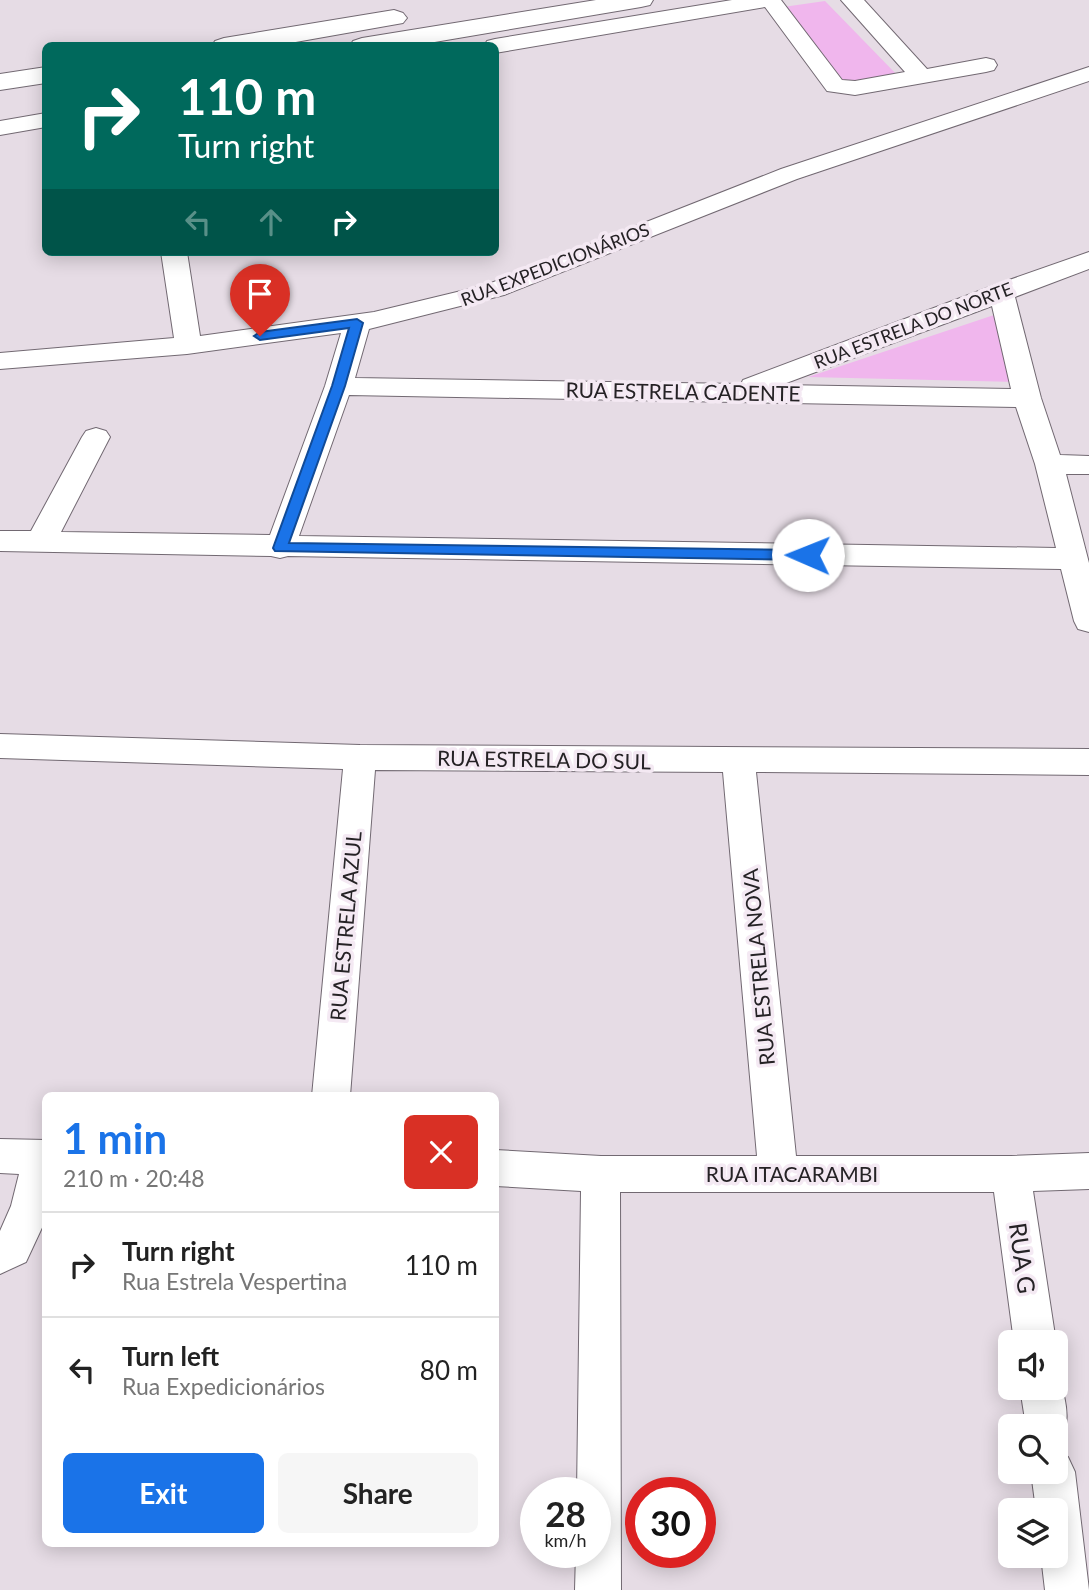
<!DOCTYPE html>
<meta charset="utf-8">
<style>
:root{--surface:#fff;--page:#f6f6f6;--text:#222;--muted:#767676;--line:#e0e0e0;--accent:#1a73e8}
body{margin:0;font-family:Lato,sans-serif;background:var(--page);color:var(--text);height:100vh;display:flex;flex-direction:column;font-size:26px;white-space:nowrap}
*{box-sizing:border-box;margin:0}
p{font-size:23px;color:var(--muted)}
.icon{flex:none;width:38px;height:38px;fill:none;stroke:currentColor;stroke-width:2;stroke-linecap:round;stroke-linejoin:round}
.map{position:relative;flex:1;overflow:hidden}
.panel{position:absolute;left:42px;top:1092px;width:457px;height:455px;display:flex;flex-direction:column;background:var(--surface);border-radius:10px;box-shadow:0 4px 18px #0003}
.panel>*{flex:none}
.banner{position:absolute;left:42px;top:42px;width:457px;height:214px;border-radius:10px;box-shadow:0 4px 18px #0003;background:#00695c;color:#fff;overflow:hidden}
.buttons{position:absolute;left:998px;top:1330px;display:grid;gap:14px}
.buttons a{display:grid;place-items:center;width:70px;height:70px;border-radius:10px;background:var(--surface);box-shadow:0 4px 18px #0003;font-size:35px}
.speed{position:absolute;left:520px;top:1477px;display:flex;gap:14px;font-size:35px;font-weight:700;text-align:center}
.speed>*{display:grid;place-content:center;width:91px;height:91px;border-radius:50%;background:var(--surface);box-shadow:0 4px 18px #0003;line-height:1}
.speed small{font-size:18px;font-weight:400}
.speed .limit{border:10px solid #d22;background:#fff;color:#111}
.pin{position:absolute;display:grid;place-items:center;width:60px;height:60px;color:#fff;margin:-72px -30px;border-radius:50% 50% 50% 0;rotate:-45deg;box-shadow:0 0 7px #0007}
.pin .icon{rotate:45deg}
.me{position:absolute;width:77px;margin:-38px;rotate:271deg;stroke-linejoin:round;filter:drop-shadow(0 0 5px #0008)}
.turn{display:flex;align-items:center;gap:24px;height:147px;padding:0 21px;font-size:32px}
.turn .icon{width:91px;height:91px;stroke-width:2.5}
.turn b{display:block;font-size:49px;line-height:60px}
.lanes{display:flex;align-items:center;height:66px;padding:0 21px;background:#0003;justify-content:center;gap:35px;direction:ltr}
.lanes .off{opacity:.35}
.round{display:grid;place-items:center;flex:none;width:74px;height:74px;border-radius:10px;background:var(--page)}
.summary{display:flex;align-items:center;justify-content:space-between;height:119px;padding:0 21px}
h1{font-size:42px;font-weight:700;line-height:52px;color:var(--accent)}
.cta{display:flex;gap:14px;margin-top:auto;padding:14px 21px}
.cta a{flex:1;height:80px;border-radius:10px;background:var(--accent);color:#fff;font-size:28px;font-weight:700;line-height:80px;text-align:center}
.cta a+a{background:var(--page);color:var(--text)}
ul{padding:0;list-style:none}
li{display:flex;align-items:center;gap:21px;height:105px;padding:0 21px;border-top:2px solid var(--line)}
li div{flex:1}
li b{display:block;font-size:26px}
li em{font-style:normal}
.map>svg:first-child{display:block}
.green{fill:#f0b6ed}
.lines{fill:none;stroke-linecap:round;stroke-linejoin:round}
.minor-casing{stroke:#726972;stroke-width:2}
.trunk-casing{stroke:#726972;stroke-width:2}
.minor{fill:#fff;fill-rule:evenodd}
.trunk{fill:#fff;fill-rule:evenodd}
.route{fill:#1a73e8;stroke:#114b97;stroke-width:2}
.labels{text-anchor:middle;dominant-baseline:central;stroke-width:7;stroke-linejoin:round;paint-order:stroke}
.far-street-label{font-size:18px;fill:#252225;stroke:#f4e9f3}
.street-label{font-size:21px;fill:#252225;stroke:#f4e9f3}
.near-street-label{font-size:24px;fill:#252225;stroke:#f4e9f3}
</style>
<div class="map">
<svg width="1089" height="1590" viewBox="0 0 1089 1590">
<rect width="100%" height="100%" fill="#e6dce5"/>
<g class="green">
<path d="M825,1L899,77L848,86L783,7Z"/>
<path d="M997,314L1017,382L808,377Z"/>
</g>
<g class="lines">
<g class="minor-casing">
<g id="minor">
<path d="M732,0H781L842,80L855,81L905,72L841,0H864L927,69L986,58L994,60L997,65L994,70L986,72L855,95L827,91L765,7L495,53V46H484L487,41L495,39Z"/>
<path d="M1089,67V81L797,179L504,295L369,329L355,378L741,384L743,380L992,286L1089,252V269L1015,297L1041,398L1060,455L1089,456V474H1066L1089,563V632L1078,629L1074,621L1061,569L288,556L280,558L271,556L0,551V531H31L82,437L86,431L96,428L106,431L110,437L61,532L270,535L325,386L341,333L187,354L0,369V353L174,338L161,252H187L200,336L374,312L486,285L781,169ZM992,306L1011,389L781,385ZM349,395L1016,407L1035,464L1056,548L299,536Z"/>
<path d="M46,113V127L0,135V121Z"/>
<path d="M0,734L360,745L1089,749V775L756,772L796,1156H1011L1089,1153V1189L1033,1191L1056,1342L1055,1343L1014,1342L994,1192H620L621,1590H575L576,1552H595V1493H577L581,1191L495,1186V1150L601,1156H757L723,772L375,770L350,1096H312L343,769L0,758Z"/>
<path d="M0,1139L46,1140V1219L26,1262L0,1274V1231L11,1206L19,1174L0,1173Z"/>
<path d="M1055,1373C1066,1393 1071,1420 1062,1441L1055,1444V1426H1026L1020,1388H1055Z"/>
<path d="M1055,1451L1068,1457L1075,1472L1089,1590H1045L1041,1556H1055V1510H1036L1031,1472H1055Z"/>
</g>
</g>
<g class="trunk-casing">
<g id="trunk">
<path d="M596,0H653L650,5L641,7L411,46H350L353,41L362,38Z"/>
<path d="M394,10L403,13L407,18L403,23L273,46H212L215,41L224,38Z"/>
<path d="M46,67V83L0,90V74Z"/>
</g>
</g>
<use href="#minor" class="minor"/>
<use href="#trunk" class="trunk"/>
</g>
<path class="route" d="M357,319L363,323L345,386L289,543L808,550L815,555L808,560L275,551L273,548L332,386L349,328L260,340L254,336L260,332Z"/>
<g class="labels">
<g class="far-street-label">
<text transform="translate(555 264) rotate(-21)">RUA EXPEDICIONÁRIOS</text>
<text transform="translate(913 325) rotate(-21)">RUA ESTRELA DO NORTE</text>
</g>
<g class="street-label">
<text transform="translate(683 391) rotate(1)">RUA ESTRELA CADENTE</text>
<text transform="translate(544 759) rotate(1)">RUA ESTRELA DO SUL</text>
<text transform="translate(345 926) rotate(-85)">RUA ESTRELA AZUL</text>
<text transform="translate(758 967) rotate(-95)">RUA ESTRELA NOVA</text>
<text x="792" y="1173">RUA ITACARAMBI</text>
</g>
<g class="near-street-label">
<text transform="translate(1023 1258) rotate(82)">RUA G</text>
</g>
</g>
</svg>
<div class="buttons">
<a><svg class="icon" aria-label="sound" viewBox="0 0 24 24"><path d="M4 9h4l5-4v14l-5-4H4zM17 9q2 3 0 6"/></svg></a>
<a><svg class="icon" aria-label="search" viewBox="0 0 24 24"><circle cx="10" cy="10" r="6"/><path d="M15 15l6 6"/></svg></a>
<a><svg class="icon" aria-label="layers" viewBox="0 0 24 24"><path d="M12 4l9 5-9 5-9-5zM3 14l9 5 9-5"/></svg></a>
</div>
<div class="speed"><div>28<small>km/h</small></div><div class="limit">30</div></div>
<div class="pin" style="left:260px;top:336px;background:#d93025"><svg class="icon" aria-label="arrive" viewBox="0 0 24 24"><path d="M6 21V4h12l-3 4 3 4H6"/></svg></div>
<svg class="me" style="left:808px;top:555px" viewBox="-20 -20 40 40"><circle r="19" fill="#fff"/><path d="M0-13L10 11 0 6-10 11z" fill="#1a73e8"/></svg>
<div class="banner">
<div class="turn"><svg class="icon" aria-label="right" viewBox="0 0 24 24"><path d="M7 20v-9h11M14 6l5 5-5 5"/></svg><div><b>110 m</b>Turn right</div></div>
<div class="lanes"><svg class="icon off" aria-label="left" viewBox="0 0 24 24"><path d="M17 20v-9H6M10 6l-5 5 5 5"/></svg><svg class="icon off" aria-label="ahead" viewBox="0 0 24 24"><path d="M12 20V5M6 11l6-6 6 6"/></svg><svg class="icon" aria-label="right" viewBox="0 0 24 24"><path d="M7 20v-9h11M14 6l5 5-5 5"/></svg></div>
</div>
<section class="panel">
<div class="summary"><div><h1>1 min</h1><p>210 m · 20:48</p></div><a class="round" style="background:#d93025;color:#fff"><svg class="icon" aria-label="close" viewBox="0 0 24 24"><path d="M6 6l12 12M18 6L6 18"/></svg></a></div>
<ul>
<li><svg class="icon" aria-label="right" viewBox="0 0 24 24"><path d="M7 20v-9h11M14 6l5 5-5 5"/></svg><div><b>Turn right</b><p>Rua Estrela Vespertina</p></div><em>110 m</em></li>
<li><svg class="icon" aria-label="left" viewBox="0 0 24 24"><path d="M17 20v-9H6M10 6l-5 5 5 5"/></svg><div><b>Turn left</b><p>Rua Expedicionários</p></div><em>80 m</em></li>
</ul>
<div class="cta"><a>Exit</a><a>Share</a></div>
</section>
</div>
